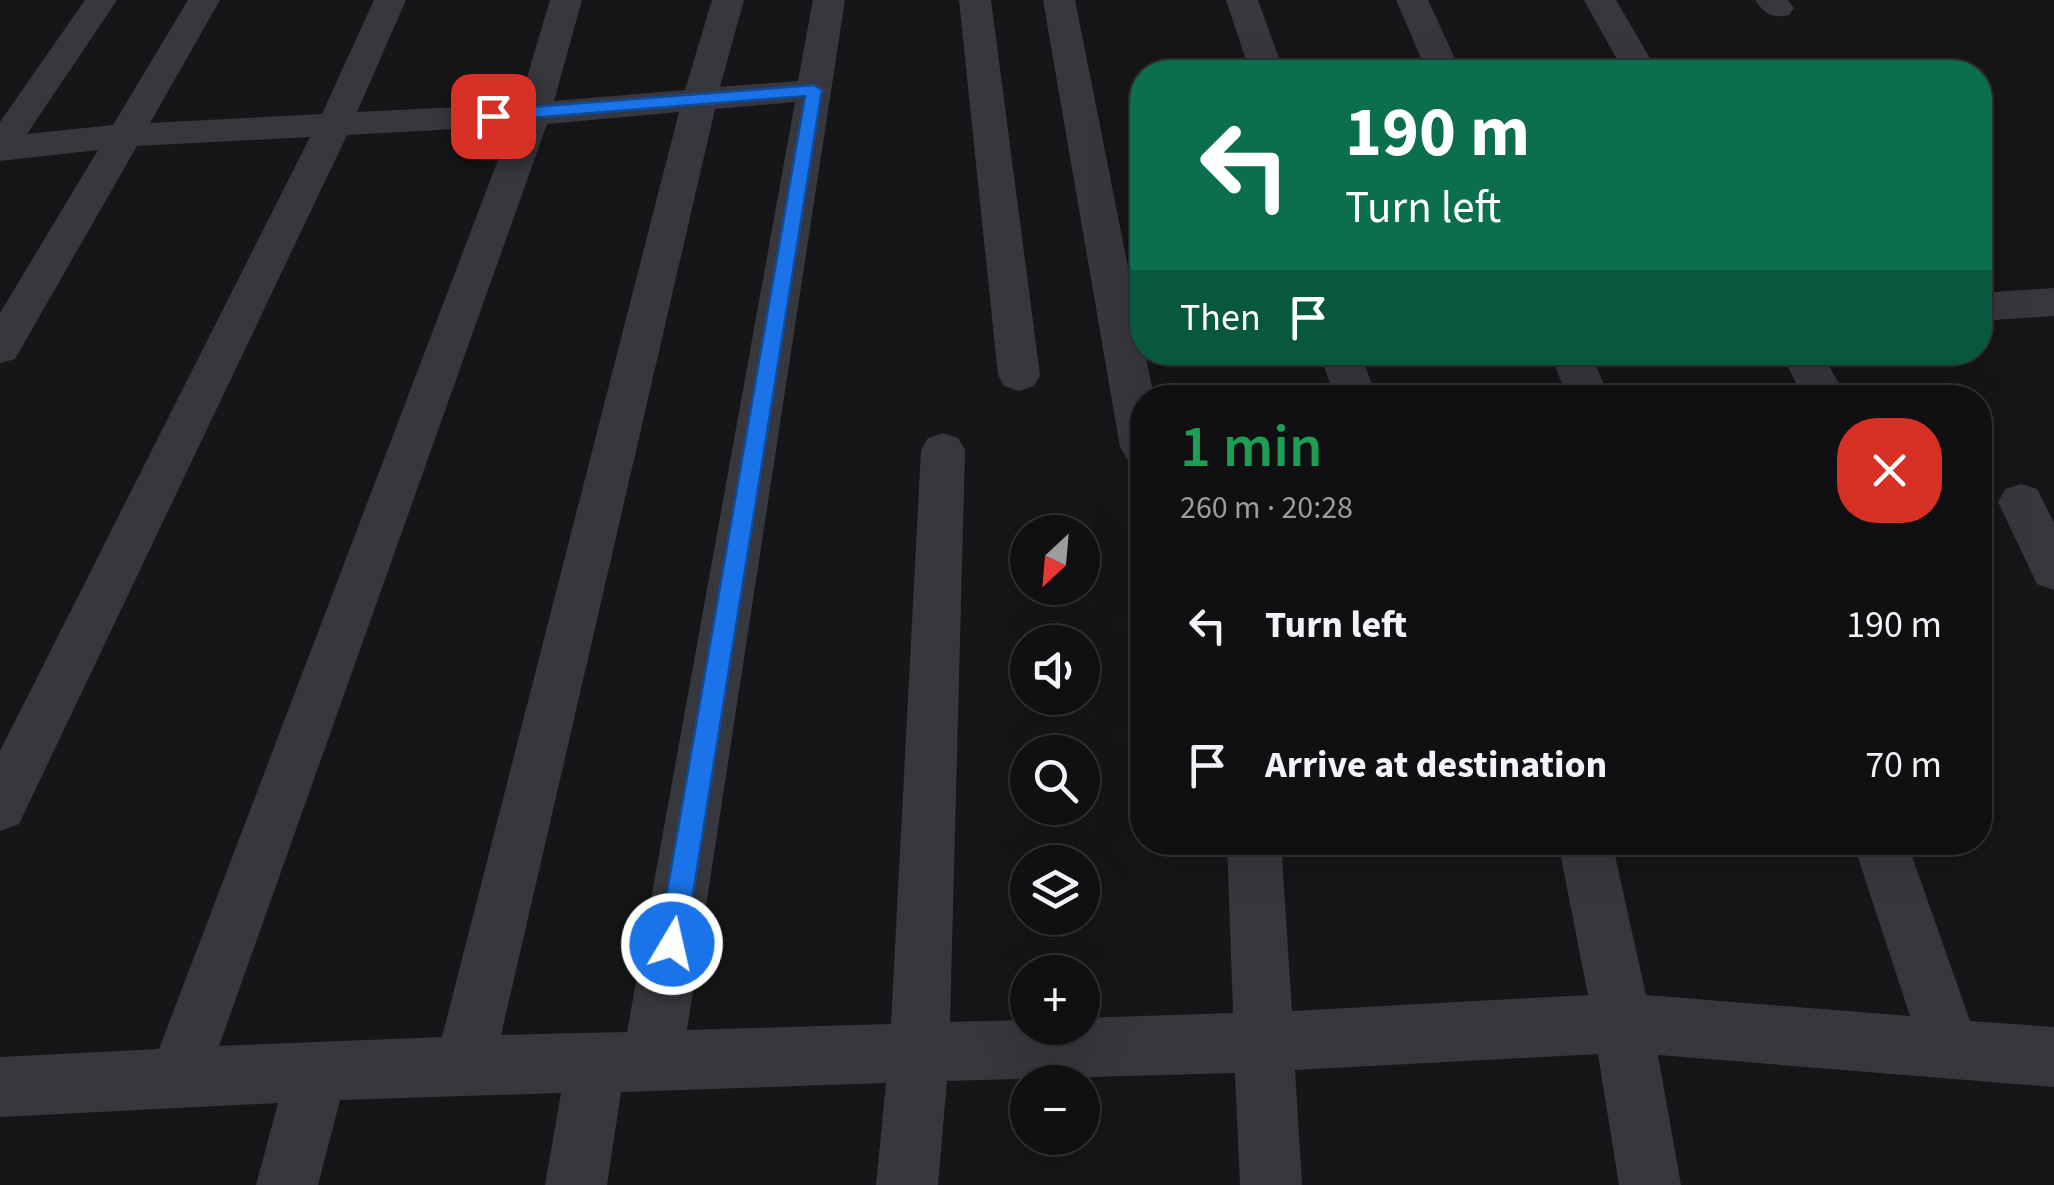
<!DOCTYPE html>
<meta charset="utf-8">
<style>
:root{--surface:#101012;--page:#1e1e20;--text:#f1f3f6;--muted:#9c9d9f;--line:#303032}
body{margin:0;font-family:"Source Sans 3",sans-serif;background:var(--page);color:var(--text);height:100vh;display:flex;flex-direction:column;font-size:38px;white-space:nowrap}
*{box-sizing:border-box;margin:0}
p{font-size:32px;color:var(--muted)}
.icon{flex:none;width:55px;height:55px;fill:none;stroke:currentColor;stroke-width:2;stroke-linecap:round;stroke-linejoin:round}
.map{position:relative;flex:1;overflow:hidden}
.panel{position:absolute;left:1130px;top:385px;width:862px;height:470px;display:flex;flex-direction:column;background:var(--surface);border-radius:40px;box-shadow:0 10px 40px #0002,0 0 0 2px var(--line)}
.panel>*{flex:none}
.top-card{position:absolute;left:1130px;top:60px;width:862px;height:305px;border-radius:40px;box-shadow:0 10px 40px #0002,0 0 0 2px var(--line);background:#0b6e4f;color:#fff;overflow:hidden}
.needle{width:65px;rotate:206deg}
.controls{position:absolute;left:1010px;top:515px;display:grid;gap:20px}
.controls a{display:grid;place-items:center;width:90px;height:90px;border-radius:50%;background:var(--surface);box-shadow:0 10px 40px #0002,0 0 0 2px var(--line);font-size:50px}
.pin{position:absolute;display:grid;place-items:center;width:85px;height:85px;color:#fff;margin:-42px;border-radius:20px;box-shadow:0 5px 15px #0006}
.me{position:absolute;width:110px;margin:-55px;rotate:9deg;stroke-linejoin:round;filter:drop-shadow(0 0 8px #0008)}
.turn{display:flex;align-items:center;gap:35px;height:210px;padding:0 50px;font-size:45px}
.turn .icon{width:130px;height:130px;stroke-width:2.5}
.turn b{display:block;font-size:70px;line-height:85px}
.then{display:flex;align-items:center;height:95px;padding:0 50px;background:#0003;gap:20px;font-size:38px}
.round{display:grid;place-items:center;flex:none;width:105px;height:105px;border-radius:40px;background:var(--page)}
.head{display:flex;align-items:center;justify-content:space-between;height:170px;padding:0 50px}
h1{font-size:60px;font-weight:600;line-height:75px;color:#1e9e55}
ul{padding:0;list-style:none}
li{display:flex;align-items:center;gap:30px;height:140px;padding:0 50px}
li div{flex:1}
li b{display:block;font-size:38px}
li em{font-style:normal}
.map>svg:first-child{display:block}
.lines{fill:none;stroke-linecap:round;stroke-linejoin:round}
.minor{fill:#37383d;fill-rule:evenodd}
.route{fill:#1a73e8;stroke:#114b97;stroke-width:2.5}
</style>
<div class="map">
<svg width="2054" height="1185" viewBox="0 0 2054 1185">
<rect width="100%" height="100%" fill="#161618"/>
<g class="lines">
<g class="minor">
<path d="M85,0H117L27,134L113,125L188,0H220L150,123L322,114L374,0H406L357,112L519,104L550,0H582L554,101L685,90L712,0H744L720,87L798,81L813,0H845L687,1030L891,1024L921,450L928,438L943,433L958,438L965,450L950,1022L1028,1020V1028H1082V1018L1233,1013L1227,842H1281L1292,1011L1588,995L1558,842H1612L1646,995L1910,1016L1853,842H1907L1970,1021L2054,1027V1087L1658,1055L1681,1185H1619L1598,1054L1295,1070L1302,1185H1240L1235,1073L947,1081L938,1185H876L886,1083L621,1092L607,1185H545L561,1093L340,1100L318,1185H256L278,1103L0,1117V1057L159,1049L511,126L347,135L19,824L0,831V751L310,137L137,146L15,359L0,363V313L98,150L0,161V122ZM795,102L627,1032L501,1035L715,109ZM679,112L442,1037L219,1046L547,124Z"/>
<path d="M959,0H991L1040,375L1034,386L1019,391L1004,386L998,375Z"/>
<path d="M1043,0H1075L1154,398H1142V464L1127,459L1120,447Z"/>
<path d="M1226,0H1258L1284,72H1250Z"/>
<path d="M1396,0H1428L1461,72H1427Z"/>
<path d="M1584,0H1616L1658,72H1624Z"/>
<path d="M1755,0H1788L1794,8L1789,15C1772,19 1765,14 1755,0Z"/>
<path d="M2054,288V316L1980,321V293Z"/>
<path d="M1319,352H1360L1377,398H1335Z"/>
<path d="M1549,352H1590L1610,398H1568Z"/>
<path d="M1780,352H1821L1847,398H1804Z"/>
<path d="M2021,484L2037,489L2054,523V590L2037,584L1998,502L2005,489Z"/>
</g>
</g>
<path class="route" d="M814,85L822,90L685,944L681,954L672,958L662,954L658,944L805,96L493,121L485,116L493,110Z"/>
</svg>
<div class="controls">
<a><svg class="needle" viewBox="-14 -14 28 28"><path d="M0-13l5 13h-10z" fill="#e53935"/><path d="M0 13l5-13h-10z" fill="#9c9d9f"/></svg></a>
<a><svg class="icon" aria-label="sound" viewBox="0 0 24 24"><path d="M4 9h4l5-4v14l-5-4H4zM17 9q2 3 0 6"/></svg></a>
<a><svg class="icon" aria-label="search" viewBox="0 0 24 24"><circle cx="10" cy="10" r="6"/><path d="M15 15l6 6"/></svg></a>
<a><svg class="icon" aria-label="layers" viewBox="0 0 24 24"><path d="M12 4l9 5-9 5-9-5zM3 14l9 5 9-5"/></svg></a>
<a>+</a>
<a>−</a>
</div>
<div class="pin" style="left:493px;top:116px;background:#d93025"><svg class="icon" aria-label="arrive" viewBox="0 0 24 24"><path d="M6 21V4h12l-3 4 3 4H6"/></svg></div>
<svg class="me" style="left:672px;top:944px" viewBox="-20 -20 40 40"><circle r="17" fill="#1a73e8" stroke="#fff" stroke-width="3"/><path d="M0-11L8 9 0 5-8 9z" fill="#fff"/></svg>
<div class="top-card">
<div class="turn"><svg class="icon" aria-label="left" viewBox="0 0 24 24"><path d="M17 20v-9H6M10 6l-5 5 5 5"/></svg><div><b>190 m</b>Turn left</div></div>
<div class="then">Then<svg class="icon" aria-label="arrive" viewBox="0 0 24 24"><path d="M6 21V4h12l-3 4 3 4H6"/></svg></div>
</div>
<section class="panel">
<div class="head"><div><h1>1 min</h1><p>260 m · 20:28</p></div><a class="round" style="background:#d93025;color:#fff"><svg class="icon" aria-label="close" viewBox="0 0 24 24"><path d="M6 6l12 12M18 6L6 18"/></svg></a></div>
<ul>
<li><svg class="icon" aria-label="left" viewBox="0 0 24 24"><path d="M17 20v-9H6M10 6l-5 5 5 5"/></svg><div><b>Turn left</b></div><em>190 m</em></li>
<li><svg class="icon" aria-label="arrive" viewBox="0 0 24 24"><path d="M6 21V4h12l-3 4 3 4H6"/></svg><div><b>Arrive at destination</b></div><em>70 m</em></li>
</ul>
</section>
</div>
